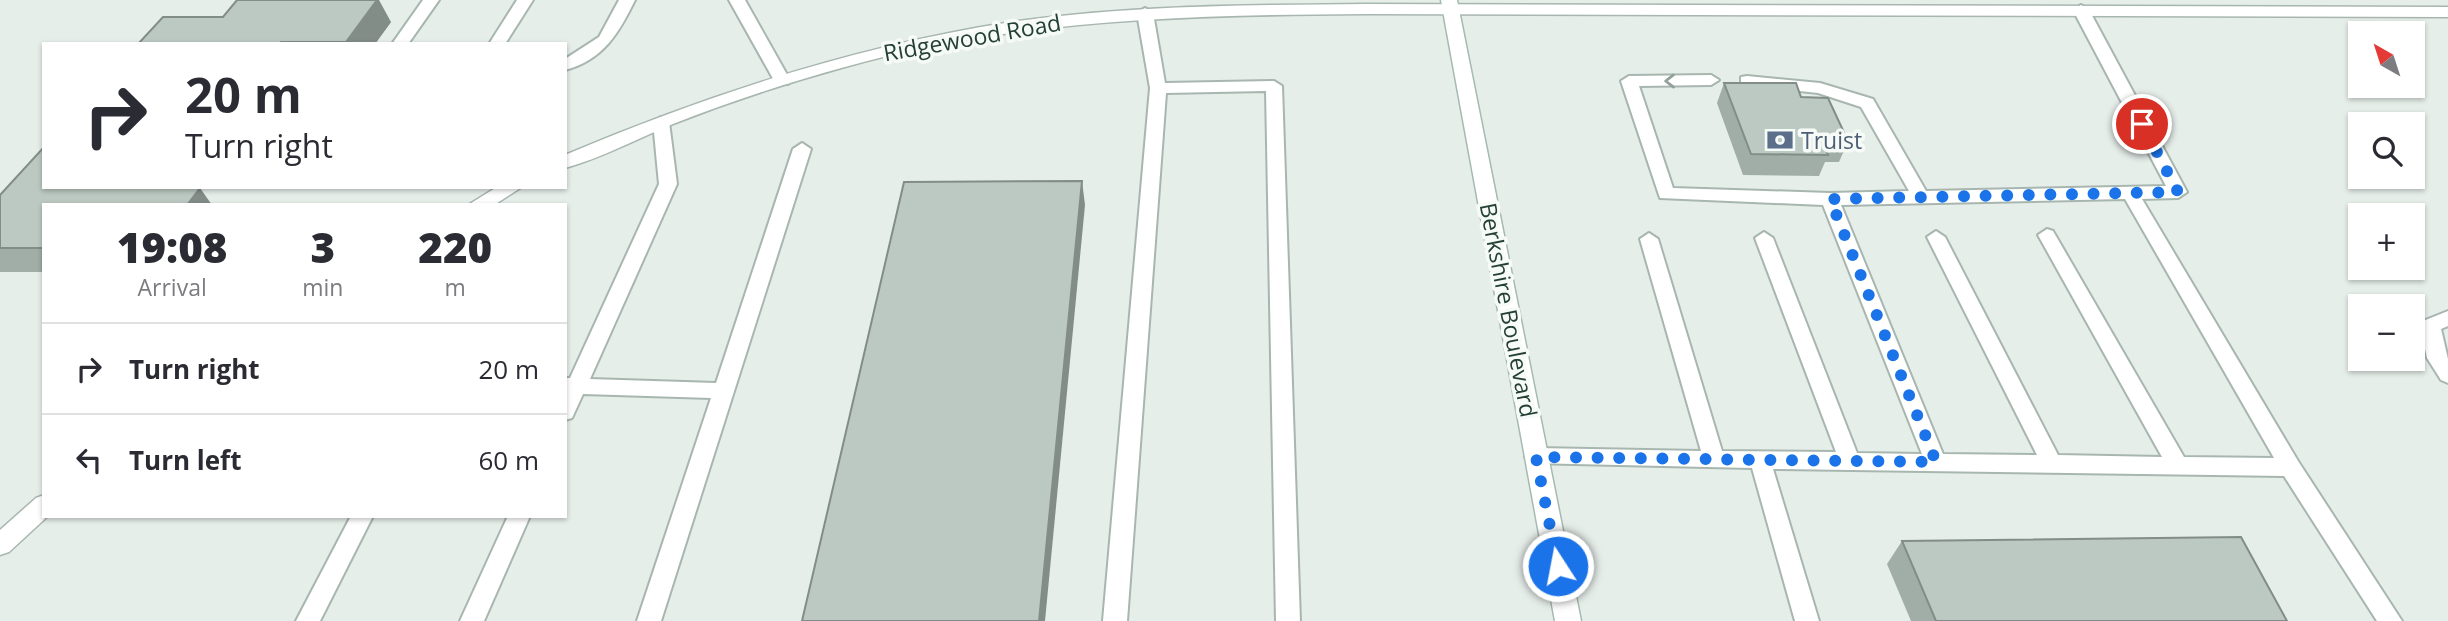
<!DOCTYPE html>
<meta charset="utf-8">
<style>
:root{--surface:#fff;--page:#f2f2f3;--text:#2b2b33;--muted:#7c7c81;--line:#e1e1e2}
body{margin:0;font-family:"Open Sans",sans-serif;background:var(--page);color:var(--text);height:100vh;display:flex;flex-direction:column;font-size:26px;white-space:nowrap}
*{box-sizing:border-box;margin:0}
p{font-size:23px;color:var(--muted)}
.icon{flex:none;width:38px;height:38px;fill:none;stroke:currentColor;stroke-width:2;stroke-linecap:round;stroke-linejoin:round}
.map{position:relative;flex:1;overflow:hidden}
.details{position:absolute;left:42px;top:203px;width:525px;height:315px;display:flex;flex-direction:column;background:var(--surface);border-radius:0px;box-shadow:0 2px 5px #0004}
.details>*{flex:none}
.top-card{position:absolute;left:42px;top:42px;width:525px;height:147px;border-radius:0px;box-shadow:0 2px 5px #0004;background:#fff;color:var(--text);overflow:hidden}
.needle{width:46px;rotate:321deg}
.controls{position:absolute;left:2348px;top:21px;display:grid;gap:14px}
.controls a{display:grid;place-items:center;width:77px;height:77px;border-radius:0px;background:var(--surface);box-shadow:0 2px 5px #0004;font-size:35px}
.pin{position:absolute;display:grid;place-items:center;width:60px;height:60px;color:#fff;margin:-30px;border:4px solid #fff;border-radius:50%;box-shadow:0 2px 7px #0007}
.me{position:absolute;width:77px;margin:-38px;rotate:349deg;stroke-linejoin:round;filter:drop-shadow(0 0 5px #0008)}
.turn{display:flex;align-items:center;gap:24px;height:147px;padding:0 28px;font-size:32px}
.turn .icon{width:91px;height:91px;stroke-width:2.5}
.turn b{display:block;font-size:49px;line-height:60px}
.eta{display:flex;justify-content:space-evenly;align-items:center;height:119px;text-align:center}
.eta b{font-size:42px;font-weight:800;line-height:49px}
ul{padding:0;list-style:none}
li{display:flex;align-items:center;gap:21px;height:91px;padding:0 28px;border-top:2px solid var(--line)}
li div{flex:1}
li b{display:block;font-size:26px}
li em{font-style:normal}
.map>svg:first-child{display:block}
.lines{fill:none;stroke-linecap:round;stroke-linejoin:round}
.service-casing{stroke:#a8b6b0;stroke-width:4}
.tertiary-casing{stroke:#a8b6b0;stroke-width:3}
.secondary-casing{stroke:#a5bab0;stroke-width:3}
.service{fill:#fff;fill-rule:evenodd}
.tertiary{fill:#fff;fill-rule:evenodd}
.secondary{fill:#fff;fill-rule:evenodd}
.wall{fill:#a1ada7}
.shaded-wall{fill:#838d88}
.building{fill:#bbc9c2;stroke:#838d88;stroke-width:2}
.oneway{stroke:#92a09a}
.route{stroke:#1a73e8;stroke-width:12;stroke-dasharray:0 21.6}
.labels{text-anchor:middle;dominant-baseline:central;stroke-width:7;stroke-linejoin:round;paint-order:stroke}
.street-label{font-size:23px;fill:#254036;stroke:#f7fbf8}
.service-label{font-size:23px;fill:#4e5e75;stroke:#f7fbf8;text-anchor:start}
</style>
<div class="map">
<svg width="2448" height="621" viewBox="0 0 2448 621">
<rect width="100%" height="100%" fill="#e6eeea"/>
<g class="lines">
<g class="service-casing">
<g id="service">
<path d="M423,0H439L408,44H392Z"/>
<path d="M517,0H533L505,44H489Z"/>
<path d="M619,0H635C619,33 603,60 565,70V59L599,37Z"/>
<path d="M729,0H745L790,80L788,84H776Z"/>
<path d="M2081,5L2089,10L2187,192L2178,198L2142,199L2298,461L2402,621H2377L2284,476L1773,469L1819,621H1795L1752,468L1529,463L1525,457L1529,451L1536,448L1701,451L1640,239L1649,233L1658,239L1722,451L1836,452L1755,238L1764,232L1773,238L1857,453L1922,454L1823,205L1660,198L1621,81L1629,76L1711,75L1719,80L1711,85L1639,86L1673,188L1830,193L1909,191L1861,107L1818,93L1741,85V77L1747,76L1820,83L1873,99L1926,191L2166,186L2073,10ZM2125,199L2274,458L2184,457L2053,231L2047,229L2038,235L2162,457L2058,455L1945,237L1936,231L1927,237L2037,455L1943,454L1841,205Z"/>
<path d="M1145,8L1153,13L1165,83L1274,81L1282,86L1300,621H1276L1266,91L1166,93L1127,621H1103L1150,88L1137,13Z"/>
<path d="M661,117L669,122L677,184L590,379L716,383L793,149L802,143L811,149L661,621H637L711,398L583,394L572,418L565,420V378H570L659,184L653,122Z"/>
<path d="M2448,311V326L2441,329L2448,359V383L2441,380L2427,358L2420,326L2423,321Z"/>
<path d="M351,516H373L320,621H296Z"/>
<path d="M508,516H530L484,621H460Z"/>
</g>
</g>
<g class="tertiary-casing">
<g id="tertiary">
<path d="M1366,4L2448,7V17L1366,14C1190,15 1015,19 845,67C787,83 729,102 673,124C638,138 602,158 565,168V155C709,94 857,46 1011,22C1129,5 1248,5 1366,4Z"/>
<path d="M497,187H522L494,205H468Z"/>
<path d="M44,495V516H48L9,552L0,555V530L36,498Z"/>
</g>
</g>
<g class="secondary-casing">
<path id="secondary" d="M1441,0H1457L1581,621H1555Z"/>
</g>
<use href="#service" class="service"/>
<use href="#tertiary" class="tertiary"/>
<use href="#secondary" class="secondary"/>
</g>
<g class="wall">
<path d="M223,17L391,22L375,44H138Z"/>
<path d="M1724,83L1801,97L1848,141L1839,162H1825L1819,176L1743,175L1717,103Z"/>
<path d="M44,187H133L44,205V272H0V195Z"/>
<path d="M1902,541L2287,621H1911L1887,564Z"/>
</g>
<g class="shaded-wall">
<path d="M377,0H379L391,22L375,44H347L346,42Z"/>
<path d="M1082,181L1085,205L1045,621H1039Z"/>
<path d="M200,188L212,205H187Z"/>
</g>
<g class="building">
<path d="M237,0H377L346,42H281L279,44H138L163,17H223Z"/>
<path d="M1724,83H1796L1801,97L1828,98L1848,141H1822L1828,155L1751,154Z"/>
<path d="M44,147V187L200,188L187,205H44V248H0V195Z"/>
<path d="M1082,181L1039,621H802L904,182Z"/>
<path d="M2241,537L2287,621H1936L1902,541Z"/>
</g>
<defs><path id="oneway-chevron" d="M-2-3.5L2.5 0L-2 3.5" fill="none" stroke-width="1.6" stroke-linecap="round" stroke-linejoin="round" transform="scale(1.75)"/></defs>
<use class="oneway" href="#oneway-chevron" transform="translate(1670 81) rotate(180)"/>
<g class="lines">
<path class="route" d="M1558,566L1536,457L1936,462L1830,199L2178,192L2142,124"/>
</g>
<defs>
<g id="bank-bare" transform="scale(2.1)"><path d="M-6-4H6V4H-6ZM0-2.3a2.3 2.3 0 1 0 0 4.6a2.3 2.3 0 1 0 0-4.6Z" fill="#5c6f8a" stroke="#f7fbf8" stroke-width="2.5" paint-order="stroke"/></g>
</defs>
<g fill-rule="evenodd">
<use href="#bank-bare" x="1780" y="140"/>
</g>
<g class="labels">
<g class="street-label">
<text transform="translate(972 37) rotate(-10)">Ridgewood Road</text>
<text transform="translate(1509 310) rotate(79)">Berkshire Boulevard</text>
</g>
<g class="service-label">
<text x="1801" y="140">Truist</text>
</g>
</g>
</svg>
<div class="controls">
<a><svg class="needle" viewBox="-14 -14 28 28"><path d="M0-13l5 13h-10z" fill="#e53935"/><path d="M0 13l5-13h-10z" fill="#7c7c81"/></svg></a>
<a><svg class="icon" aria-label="search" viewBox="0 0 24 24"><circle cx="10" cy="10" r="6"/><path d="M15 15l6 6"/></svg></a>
<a>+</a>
<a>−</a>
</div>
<div class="pin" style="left:2142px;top:124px;background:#d93025"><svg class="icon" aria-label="arrive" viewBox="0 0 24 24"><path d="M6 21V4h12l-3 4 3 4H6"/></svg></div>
<svg class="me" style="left:1558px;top:566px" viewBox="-20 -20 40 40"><circle r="17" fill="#1a73e8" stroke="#fff" stroke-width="3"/><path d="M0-11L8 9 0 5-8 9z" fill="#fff"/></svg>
<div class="top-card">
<div class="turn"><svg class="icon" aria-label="right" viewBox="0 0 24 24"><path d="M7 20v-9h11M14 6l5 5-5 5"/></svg><div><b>20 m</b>Turn right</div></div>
</div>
<section class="details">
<div class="eta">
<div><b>19:08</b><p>Arrival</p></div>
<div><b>3</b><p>min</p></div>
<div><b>220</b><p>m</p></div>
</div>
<ul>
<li><svg class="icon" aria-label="right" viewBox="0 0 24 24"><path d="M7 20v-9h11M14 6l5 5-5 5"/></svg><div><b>Turn right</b></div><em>20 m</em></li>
<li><svg class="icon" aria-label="left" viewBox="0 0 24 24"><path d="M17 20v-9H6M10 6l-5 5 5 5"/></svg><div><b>Turn left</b></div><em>60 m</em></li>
</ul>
</section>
</div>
